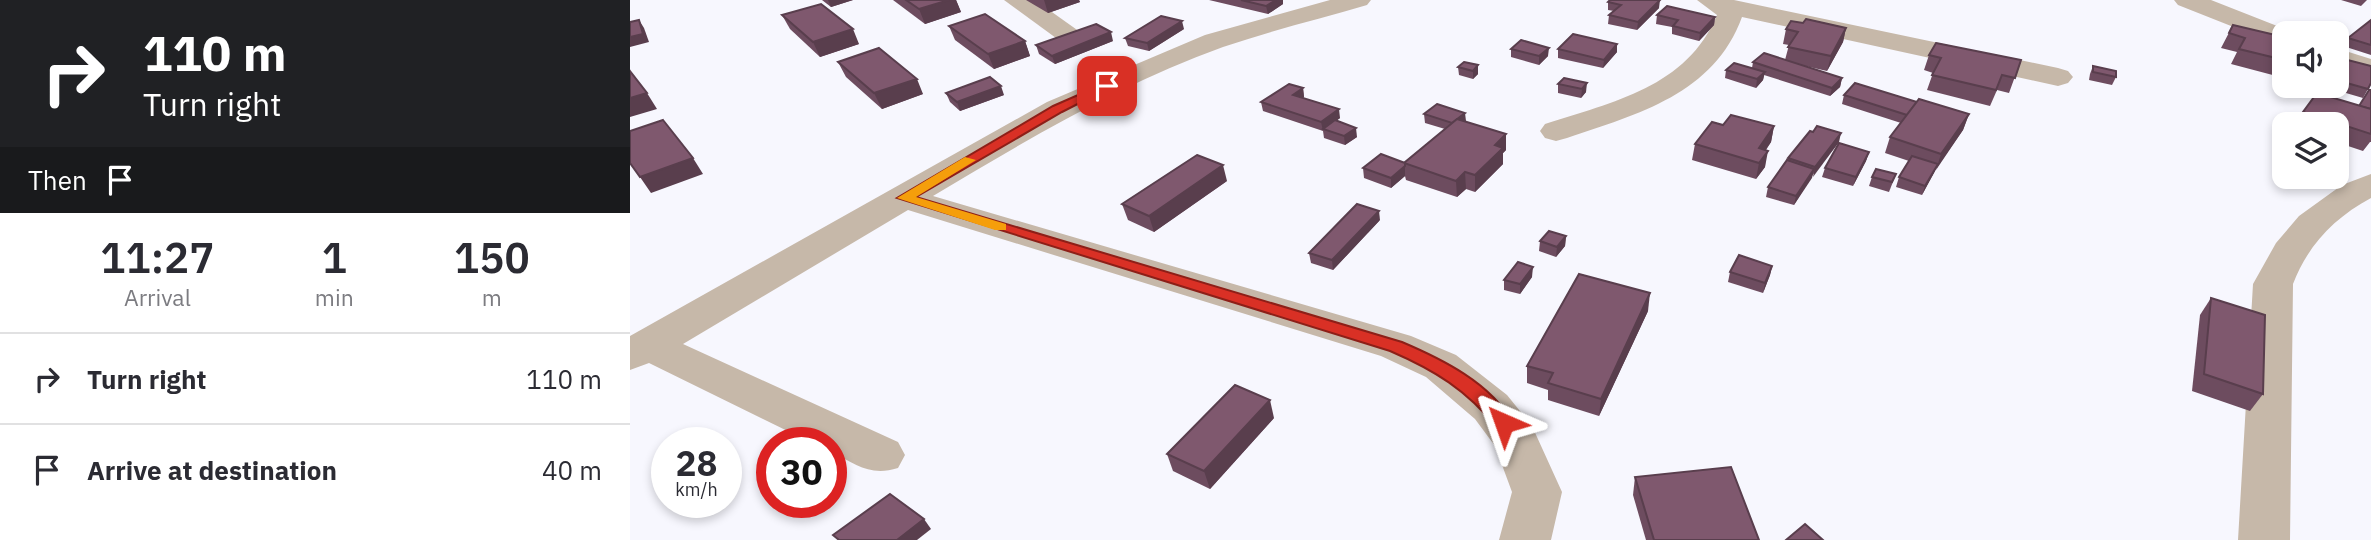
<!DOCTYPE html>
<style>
:root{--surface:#fff;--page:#f7f7f7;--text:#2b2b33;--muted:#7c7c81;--line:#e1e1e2}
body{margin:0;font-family:"IBM Plex Sans",sans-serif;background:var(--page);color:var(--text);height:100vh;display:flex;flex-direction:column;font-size:26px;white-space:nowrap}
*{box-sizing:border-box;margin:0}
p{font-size:23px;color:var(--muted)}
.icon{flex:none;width:38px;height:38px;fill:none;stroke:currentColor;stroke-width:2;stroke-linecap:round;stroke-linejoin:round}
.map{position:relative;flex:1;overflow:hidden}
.side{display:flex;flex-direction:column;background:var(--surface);width:630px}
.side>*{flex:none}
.banner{background:#202124;color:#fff;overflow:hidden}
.tools{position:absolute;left:1642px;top:21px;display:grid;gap:14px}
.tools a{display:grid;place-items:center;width:77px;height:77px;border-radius:14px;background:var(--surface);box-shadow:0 4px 10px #0003;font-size:35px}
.speed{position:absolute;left:21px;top:427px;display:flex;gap:14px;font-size:35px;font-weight:700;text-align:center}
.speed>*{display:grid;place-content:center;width:91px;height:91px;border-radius:50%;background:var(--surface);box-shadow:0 4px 10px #0003;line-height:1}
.speed small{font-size:18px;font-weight:400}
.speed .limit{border:10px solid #d22;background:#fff;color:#111}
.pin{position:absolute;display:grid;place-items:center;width:60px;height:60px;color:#fff;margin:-30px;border-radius:14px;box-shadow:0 4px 10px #0006}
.me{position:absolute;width:77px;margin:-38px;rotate:317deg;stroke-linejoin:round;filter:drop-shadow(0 0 5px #0008)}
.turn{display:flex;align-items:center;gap:24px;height:147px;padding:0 28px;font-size:32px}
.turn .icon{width:91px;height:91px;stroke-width:2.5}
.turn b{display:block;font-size:49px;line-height:60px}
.then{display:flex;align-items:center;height:66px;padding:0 28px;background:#0003;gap:14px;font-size:26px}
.eta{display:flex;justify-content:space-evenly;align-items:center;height:119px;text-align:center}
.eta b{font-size:42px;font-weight:600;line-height:49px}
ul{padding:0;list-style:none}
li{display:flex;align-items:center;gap:21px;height:91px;padding:0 28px;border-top:2px solid var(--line)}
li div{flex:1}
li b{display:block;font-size:26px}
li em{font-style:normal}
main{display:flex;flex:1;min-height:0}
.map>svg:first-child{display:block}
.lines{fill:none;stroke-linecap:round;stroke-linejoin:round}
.minor{fill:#c6b8a9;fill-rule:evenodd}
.wall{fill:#6d4c5f}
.shaded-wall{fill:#593e4d}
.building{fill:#7f586e;stroke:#593e4d;stroke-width:2}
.route{fill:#d93025;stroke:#8d1f18;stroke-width:2}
.slow{fill:#f59e0b}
</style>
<main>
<section class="side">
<div class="banner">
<div class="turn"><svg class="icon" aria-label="right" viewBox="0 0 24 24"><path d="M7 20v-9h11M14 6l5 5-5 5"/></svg><div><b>110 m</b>Turn right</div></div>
<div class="then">Then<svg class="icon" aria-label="arrive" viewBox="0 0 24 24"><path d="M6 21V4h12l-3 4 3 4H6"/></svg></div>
</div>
<div class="eta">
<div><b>11:27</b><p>Arrival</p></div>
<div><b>1</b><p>min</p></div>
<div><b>150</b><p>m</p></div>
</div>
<ul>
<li><svg class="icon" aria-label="right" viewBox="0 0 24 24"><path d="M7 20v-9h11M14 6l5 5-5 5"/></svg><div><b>Turn right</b></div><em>110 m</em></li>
<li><svg class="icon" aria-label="arrive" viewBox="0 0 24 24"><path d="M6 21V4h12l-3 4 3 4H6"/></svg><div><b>Arrive at destination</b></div><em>40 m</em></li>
</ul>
</section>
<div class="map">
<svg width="1741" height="540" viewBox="0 0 1741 540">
<rect width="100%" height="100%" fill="#f7f7fe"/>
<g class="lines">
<g class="minor">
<path d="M374,0H405L450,32L446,38H426Z"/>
<path d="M700,0H741L737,5C689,19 640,31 593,47C490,84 397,140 303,196L781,336L826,355L877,395L902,426L932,492L921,540H869L882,492L865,446L845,419L796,377L751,356L278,210L53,344L268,442L275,455L268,468C240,477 226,464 201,452V443H182L19,363L0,370V336L417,102L575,35Z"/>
<path d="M1067,0H1104L1428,68L1438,71L1443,77L1438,83L1428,86L1112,17C1084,94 1008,114 937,138L926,141L915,138L910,131L915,124C983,102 1057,87 1087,15Z"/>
<path d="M1544,0H1581L1665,33H1654V45L1644,43L1548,5Z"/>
<path d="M1706,48L1741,59V78L1706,66Z"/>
<path d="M1741,174V198C1704,218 1678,245 1663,284L1660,540H1608L1623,284L1646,243L1669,216L1712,185Z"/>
</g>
</g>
<g class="wall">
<path d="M192,0H223L201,7Z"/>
<path d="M263,0H326L331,12L295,24Z"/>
<path d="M396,0H449L450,2L418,13Z"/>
<path d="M579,0H653V4L638,14Z"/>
<path d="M1711,0H1737L1731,6Z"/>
<path d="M978,2L1029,8L1007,30L978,24L979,15L984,11L978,10Z"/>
<path d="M152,15L229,44L190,57L160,29Z"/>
<path d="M1027,15L1085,17L1084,25L1069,41L1042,34V27L1026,24Z"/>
<path d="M1741,20V55L1713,46L1718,38Z"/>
<path d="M1173,23L1216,28L1213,42L1197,71L1175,66L1212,78L1210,87L1200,96L1134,75L1133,80L1126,88L1095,78L1096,70L1122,68L1123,62L1155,60L1159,45L1153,44L1156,29Z"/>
<path d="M1603,25L1654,37V78L1601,64L1607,52L1591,48Z"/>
<path d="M319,26L395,41L400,56L364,69L325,40Z"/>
<path d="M554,29L519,51L498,46L495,38Z"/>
<path d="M483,41L425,64L409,54L406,45Z"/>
<path d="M987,44V52L973,68L928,58V49Z"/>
<path d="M881,49L918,56L909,65L881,57Z"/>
<path d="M1299,55L1391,60L1379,93L1367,90L1360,106L1297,90L1303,73L1294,70Z"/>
<path d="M1706,57L1738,89L1733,98L1692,86H1706Z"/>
<path d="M208,62L293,94L252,109L216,77Z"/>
<path d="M848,65V74L843,79L829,75L828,67Z"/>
<path d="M1463,66L1486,77L1482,85L1459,80L1460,74Z"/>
<path d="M934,78L956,92L951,98L928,93V84Z"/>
<path d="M673,88L674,97L673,98L710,118L706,121L727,137L715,145L694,138L693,131L633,111L631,102Z"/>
<path d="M1741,90V142H1740L1733,151L1706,142V124H1665L1673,112L1729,106Z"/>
<path d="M316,93L374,95L330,111L320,102Z"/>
<path d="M1214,95L1287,102L1339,114L1333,130L1305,170L1292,195L1266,187L1269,177L1279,161L1255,153L1260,137L1271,123L1212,104Z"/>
<path d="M794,114L835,122L876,150L873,153V164L845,192L836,189L827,197L776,180L775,176L761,188L734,178L733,168L775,163L815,129L795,123Z"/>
<path d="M1093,125L1144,126L1141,142L1136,150L1135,167L1126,179L1062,160L1065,144Z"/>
<path d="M1209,142L1182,176L1164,205L1136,197L1138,187L1158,158Z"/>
<path d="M1239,152L1236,161L1223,186L1192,177L1195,168Z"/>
<path d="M1266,174L1259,192L1239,186L1242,177Z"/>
<path d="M597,181L524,232L498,220L492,204Z"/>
<path d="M750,220L703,270L681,263L679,253Z"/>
<path d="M936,236L935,246L926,257L909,251L910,241Z"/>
<path d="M1142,266L1140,275L1133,293L1098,282L1100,272Z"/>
<path d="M902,277L890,294L874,290V280Z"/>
<path d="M1581,298L1633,394L1620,411L1562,391L1570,315Z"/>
<path d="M1018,311L969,416L918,400V390L897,383V366Z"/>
<path d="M644,418L580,489L543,471L537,454Z"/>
<path d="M1005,477L1129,540H1016L1003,495Z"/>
</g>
<g class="shaded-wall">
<path d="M198,0H223L201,7Z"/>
<path d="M319,0H326L331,12L295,24L289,9Z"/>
<path d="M414,0H449L450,2L418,13Z"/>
<path d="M646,0H653V4L638,14L636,6Z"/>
<path d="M1030,0L1029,8L1007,30L1008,22Z"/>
<path d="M1085,17L1084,25L1069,41L1070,33Z"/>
<path d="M9,20L14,28L19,42L0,47V37Z"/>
<path d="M552,21L554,29L519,51L517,43Z"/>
<path d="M1216,28L1213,42L1197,71L1201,56Z"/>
<path d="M223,29L229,44L190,57L183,42Z"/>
<path d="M481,32L483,41L425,64L422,56Z"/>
<path d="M395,41L400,56L364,69L358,54Z"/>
<path d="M987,44V52L973,68L974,60Z"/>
<path d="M919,48L918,56L909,65V56Z"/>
<path d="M848,65V74L843,79V71Z"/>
<path d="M1135,72L1133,80L1126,88L1127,79Z"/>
<path d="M1212,78L1210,87L1200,96L1202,88Z"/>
<path d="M287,79L293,94L252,109L244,93Z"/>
<path d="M957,83L956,92L951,98L952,89Z"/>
<path d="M371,86L374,95L330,111L327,102Z"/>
<path d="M673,88L674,97L665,103L663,95Z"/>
<path d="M17,93L27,109L0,117V98Z"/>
<path d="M709,109L710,118L695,129H693V131L691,122Z"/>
<path d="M835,113L836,121L823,123Z"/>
<path d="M1339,114L1333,130L1306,170L1311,154Z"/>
<path d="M1144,126L1141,142L1127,162L1129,148Z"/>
<path d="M726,128L727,137L715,145L714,136Z"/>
<path d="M1211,133L1209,142L1183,177L1185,167Z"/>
<path d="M876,134V150L873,153V164L845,192V175L865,145Z"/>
<path d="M1138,151L1135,167L1126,179L1129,163Z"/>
<path d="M1239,152L1236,161L1223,186L1226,177Z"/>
<path d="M63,158L73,174L21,193L10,177Z"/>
<path d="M1308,164L1304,173L1292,195L1295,186Z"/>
<path d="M593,165L597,181L524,232L519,216Z"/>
<path d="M775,166V176L761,188V178Z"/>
<path d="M1184,169L1182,178L1164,205L1166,196Z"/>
<path d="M835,172L836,189L827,197L826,181Z"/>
<path d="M749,211L750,220L703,270L702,260Z"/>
<path d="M936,236L935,246L926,257L927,247Z"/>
<path d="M1142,266L1140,275L1133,293L1135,283Z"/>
<path d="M903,267L902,277L890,294V284Z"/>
<path d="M1020,293L1018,311L969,416L971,399Z"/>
<path d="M640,400L644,418L580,489L574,471Z"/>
<path d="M294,519L301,529L287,540H267Z"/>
</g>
<g class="building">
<path d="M276,0H319L289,9Z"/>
<path d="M611,0H646L636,6Z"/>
<path d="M980,0H1030L1008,22L979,15L991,5L978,2Z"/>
<path d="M191,4L223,29L183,42L152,15Z"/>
<path d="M1037,6L1085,17L1070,33L1043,26L1048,20L1027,15Z"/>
<path d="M355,14L395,41L358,54L319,26Z"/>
<path d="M531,16L552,21L517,43L495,38Z"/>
<path d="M1176,19L1216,28L1201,56L1158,47L1168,32L1156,29L1161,21L1173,23Z"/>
<path d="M9,20L13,34L0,37V22Z"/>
<path d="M1741,20V45L1718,38Z"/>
<path d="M466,24L481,32L422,56L406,45Z"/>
<path d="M1603,25L1654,37V60L1609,49L1615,38L1599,33Z"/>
<path d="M943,34L987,44L974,60L928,49Z"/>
<path d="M891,40L919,48L909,56L881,49Z"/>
<path d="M1306,43L1391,60L1385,78L1372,75L1366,90L1302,75L1311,58L1299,55Z"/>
<path d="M249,48L287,79L244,93L208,62Z"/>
<path d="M1134,53L1212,78L1202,88L1123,62Z"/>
<path d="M1706,57L1741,66V83L1738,89L1706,80Z"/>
<path d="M834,62L848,65L843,71L828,67Z"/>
<path d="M1104,63L1135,72L1127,79L1096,70Z"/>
<path d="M1463,66L1486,71V77L1463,72Z"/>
<path d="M0,71L17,93L0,98Z"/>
<path d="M360,77L371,86L327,102L316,93Z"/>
<path d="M934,78L957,83L952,89L928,84Z"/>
<path d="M1225,83L1287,102L1277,115L1214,95Z"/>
<path d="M659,84L673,88L663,95L709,109L691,122L631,102Z"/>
<path d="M1739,90H1741V109L1729,106Z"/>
<path d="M1687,93L1741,109V134L1673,112Z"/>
<path d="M1289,99L1339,114L1311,154L1260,137Z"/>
<path d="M807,104L835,113L822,123L794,114Z"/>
<path d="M1101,115L1144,126L1129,148L1138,151L1129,163L1065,144L1082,122L1093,125Z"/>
<path d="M827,119L876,134L865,145L873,148L845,175L835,172L826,181L774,163Z"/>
<path d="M33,120L63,158L10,177L0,163V131Z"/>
<path d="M705,120L726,128L714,136L693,129Z"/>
<path d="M1187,126L1211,133L1185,167L1158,158L1180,131L1183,132Z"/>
<path d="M1209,143L1239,152L1226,177L1195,168Z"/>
<path d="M751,154L775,163V166L761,178L733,168Z"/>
<path d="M567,155L593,165L519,216L492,204Z"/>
<path d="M1282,156L1308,164L1295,186L1269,177Z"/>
<path d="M1157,160L1184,169L1166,196L1138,187Z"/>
<path d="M1246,169L1266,174L1262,182L1242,177Z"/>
<path d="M727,204L749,211L702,260L679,253Z"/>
<path d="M919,231L936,236L927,247L910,241Z"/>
<path d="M1109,255L1142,266L1135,283L1100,272Z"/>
<path d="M888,262L903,267L890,284L874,280Z"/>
<path d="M949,274L1020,293L971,399L918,383L923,373L897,366Z"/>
<path d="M1581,298L1635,315L1633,394L1574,374Z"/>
<path d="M605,385L640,400L574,471L537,454Z"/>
<path d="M1101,467L1129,540H1024L1005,477Z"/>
<path d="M260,494L294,519L267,540H209L203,535Z"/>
<path d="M1175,524L1193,540H1156Z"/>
</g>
<path class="route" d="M473,84L483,86L432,112L286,197L772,342C812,359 861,383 883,423L880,428H867C837,390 804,370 760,351L267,198L423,106Z"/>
<path class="slow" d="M335,157L346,160L286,197L376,224V230H365L267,198Z"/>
</svg>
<div class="tools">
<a><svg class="icon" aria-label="sound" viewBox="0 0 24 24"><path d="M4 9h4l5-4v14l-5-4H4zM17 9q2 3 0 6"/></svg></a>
<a><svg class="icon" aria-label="layers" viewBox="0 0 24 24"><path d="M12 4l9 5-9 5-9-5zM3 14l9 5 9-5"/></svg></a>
</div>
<div class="speed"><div>28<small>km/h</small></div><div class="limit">30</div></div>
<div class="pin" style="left:477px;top:86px;background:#d93025"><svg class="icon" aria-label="arrive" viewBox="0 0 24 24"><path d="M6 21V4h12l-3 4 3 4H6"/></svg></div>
<svg class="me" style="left:874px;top:423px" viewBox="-20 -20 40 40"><path d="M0-17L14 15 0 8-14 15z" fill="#d93025" stroke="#fff" stroke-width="4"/></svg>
</div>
</main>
